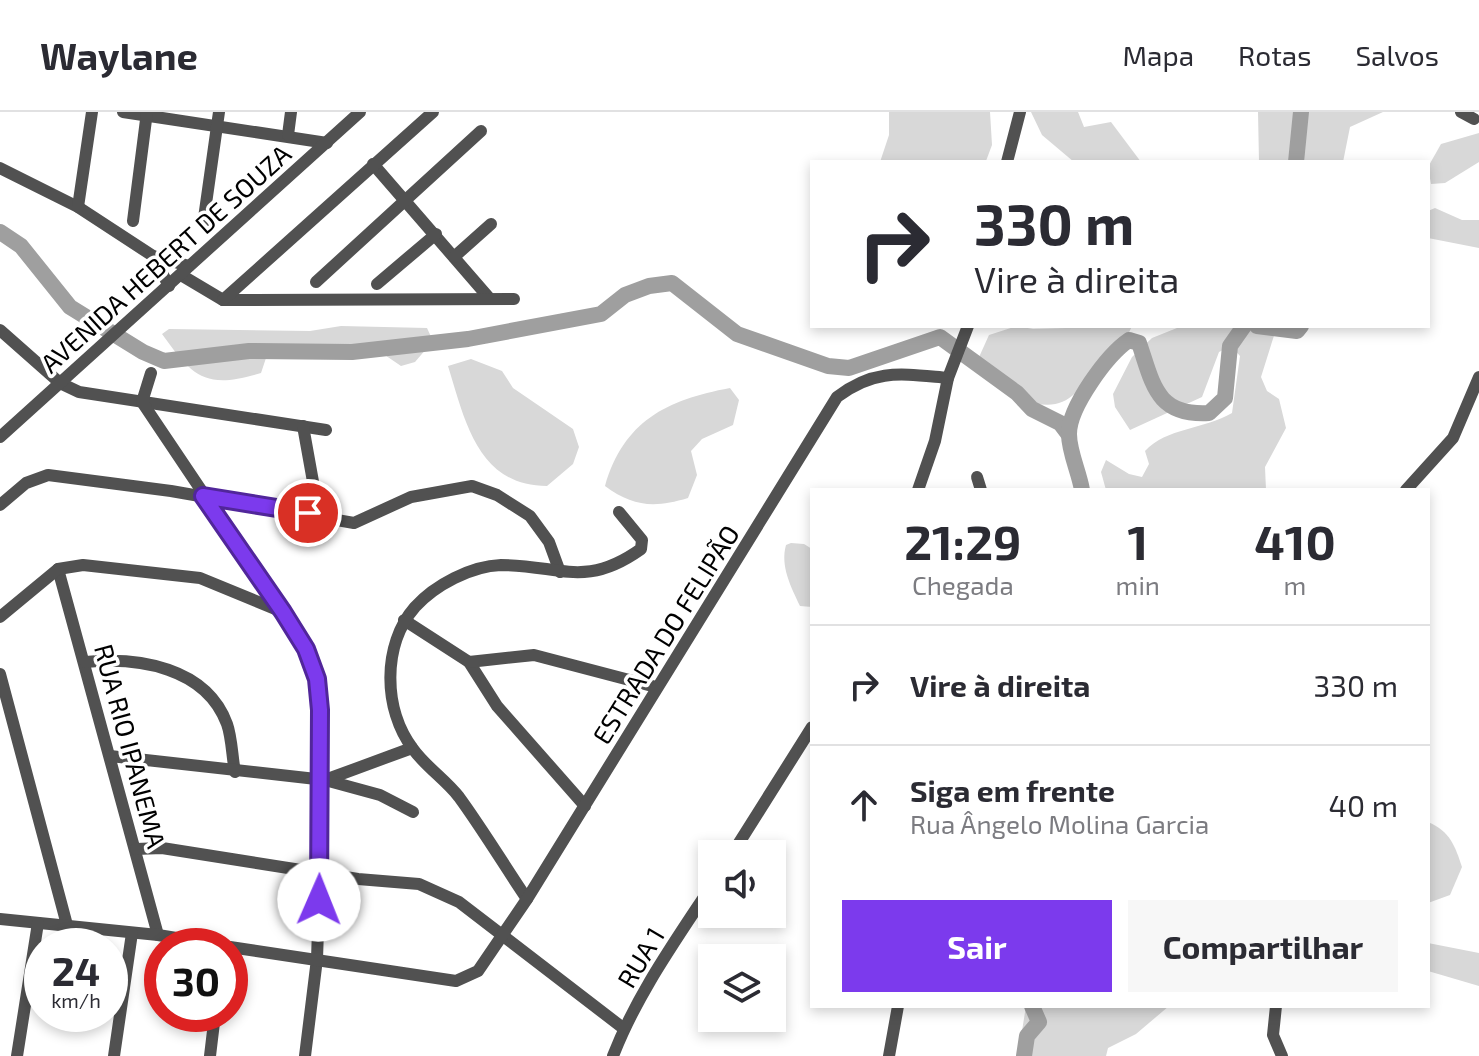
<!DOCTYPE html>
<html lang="pt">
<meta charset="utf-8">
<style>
:root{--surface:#fff;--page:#f7f7f7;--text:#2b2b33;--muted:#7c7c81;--line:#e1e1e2;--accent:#7c3aed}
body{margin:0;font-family:"Exo 2",sans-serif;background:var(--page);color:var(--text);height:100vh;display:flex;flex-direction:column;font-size:30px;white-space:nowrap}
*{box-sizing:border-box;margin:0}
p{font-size:26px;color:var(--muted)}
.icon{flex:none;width:44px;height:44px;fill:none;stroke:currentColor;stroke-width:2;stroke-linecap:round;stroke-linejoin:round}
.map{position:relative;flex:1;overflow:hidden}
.panel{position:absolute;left:810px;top:376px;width:620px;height:520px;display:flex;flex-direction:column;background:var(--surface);border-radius:0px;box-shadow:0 4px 12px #0003}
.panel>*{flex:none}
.top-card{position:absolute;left:810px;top:48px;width:620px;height:168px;border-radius:0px;box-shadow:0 4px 12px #0003;background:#fff;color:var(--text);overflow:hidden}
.fabs{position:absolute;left:698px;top:728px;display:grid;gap:16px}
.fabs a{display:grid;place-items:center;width:88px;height:88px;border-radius:0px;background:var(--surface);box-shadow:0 4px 12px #0003;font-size:40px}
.speed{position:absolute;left:24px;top:816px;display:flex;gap:16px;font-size:40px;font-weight:700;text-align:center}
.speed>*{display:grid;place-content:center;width:104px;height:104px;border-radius:50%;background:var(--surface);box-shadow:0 4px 12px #0003;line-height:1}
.speed small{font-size:20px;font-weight:400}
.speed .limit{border:12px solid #d22;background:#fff;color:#111}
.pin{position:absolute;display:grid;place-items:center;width:68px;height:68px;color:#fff;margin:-34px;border:4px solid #fff;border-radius:50%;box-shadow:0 2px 8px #0007}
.me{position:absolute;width:88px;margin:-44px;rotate:1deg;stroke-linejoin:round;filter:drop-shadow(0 0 6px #0008)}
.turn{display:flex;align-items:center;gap:28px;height:168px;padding:0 32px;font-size:36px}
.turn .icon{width:104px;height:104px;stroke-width:2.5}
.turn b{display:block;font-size:56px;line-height:68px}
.eta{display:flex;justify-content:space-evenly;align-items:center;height:136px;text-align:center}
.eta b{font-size:48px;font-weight:700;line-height:56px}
.action{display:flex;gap:16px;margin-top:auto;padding:16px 32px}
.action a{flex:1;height:92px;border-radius:0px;background:var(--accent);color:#fff;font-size:32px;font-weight:700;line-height:92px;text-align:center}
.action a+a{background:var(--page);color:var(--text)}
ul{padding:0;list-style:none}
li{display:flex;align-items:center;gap:24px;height:120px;padding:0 32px;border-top:2px solid var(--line)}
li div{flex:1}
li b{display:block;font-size:30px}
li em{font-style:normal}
header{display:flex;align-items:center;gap:48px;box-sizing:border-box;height:112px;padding:0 40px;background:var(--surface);border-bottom:2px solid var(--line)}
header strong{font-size:38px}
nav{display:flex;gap:44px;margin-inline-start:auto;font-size:28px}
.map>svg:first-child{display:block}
.green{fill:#d8d8d8}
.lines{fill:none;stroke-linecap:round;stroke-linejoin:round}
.river{stroke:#9f9f9f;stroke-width:16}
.minor{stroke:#515151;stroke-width:12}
.route-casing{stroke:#51269a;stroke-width:20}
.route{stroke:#7c3aed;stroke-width:14}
.labels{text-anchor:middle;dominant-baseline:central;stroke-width:7;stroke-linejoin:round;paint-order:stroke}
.street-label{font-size:26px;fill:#000;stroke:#fff}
</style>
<header>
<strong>Waylane</strong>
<nav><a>Mapa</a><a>Rotas</a><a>Salvos</a></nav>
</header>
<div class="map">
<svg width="1479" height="944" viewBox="0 0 1479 944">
<rect width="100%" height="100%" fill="#fff"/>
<g class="green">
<path d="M889,0H990L992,33L986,49L880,50L889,23Z"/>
<path d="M1031,0H1078L1084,15L1111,10L1141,50H1074L1042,23Z"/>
<path d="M1258,0H1383L1350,15L1343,50H1259Z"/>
<path d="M1479,21V50L1445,71L1431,72L1428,55L1441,32Z"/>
<path d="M1435,96L1462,108H1479V136L1428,126V99Z"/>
<path d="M341,214L427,216L433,229L415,250L401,254L379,239L338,241L310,234L266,246L261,261C205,278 193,265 162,222L169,217L310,219Z"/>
<path d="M1017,214L1033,217L1132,214C1126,230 1111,240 1100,253C1074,283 1066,302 1022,288C1010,267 1000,254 975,254L989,223Z"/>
<path d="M1182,214H1277L1261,265L1267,279L1279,287L1286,316L1265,355L1266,378H1106L1101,360L1106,348L1129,362L1142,365L1149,352L1145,339C1166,316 1205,317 1232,301L1240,244L1231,234L1219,240L1202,285L1130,318L1115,295L1113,282L1132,245L1152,226Z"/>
<path d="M471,247L502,259L513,276L573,317L579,335L573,352L547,374C478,374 465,309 448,254Z"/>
<path d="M730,276L739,288L733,313L702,327L691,339L697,363L688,386C655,396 633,395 605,374C624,309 666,288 730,276Z"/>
<path d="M791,431L804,432L812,437V495L800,494C791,475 780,454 786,433Z"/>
<path d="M1428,710C1450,719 1455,734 1462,755L1450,783L1428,791Z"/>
<path d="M1428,831L1479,841V874L1428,859Z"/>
<path d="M1026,894H1169L1136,922L1108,936L1106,944H1018Z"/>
</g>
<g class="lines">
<g class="river">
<path d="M1296,50L1301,0"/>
<path d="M0,120L21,134L70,195L143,240L164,249L249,239L352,240L468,227L601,202L625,183L649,174L672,171L737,222L828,254L849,256L940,225L1017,281L1032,297L1060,311L1069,323"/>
<path d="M1257,214L1297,219L1301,214"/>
<path d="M1082,378C1079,360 1069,340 1069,322C1069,295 1107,243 1129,228L1139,231C1153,272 1156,304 1209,301L1225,286L1230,234L1244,214"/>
<path d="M1024,944L1027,924L1039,910L1032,894"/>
</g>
<g class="minor">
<path d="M123,0L327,31"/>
<path d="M1461,0L1474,7"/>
<path d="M288,23L291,0"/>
<path d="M1007,50L1020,0"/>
<path d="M373,52L490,187"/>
<path d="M0,56L78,95L153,144L189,154"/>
<path d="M78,95L92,0"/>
<path d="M133,109L147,0"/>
<path d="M203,113L219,0"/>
<path d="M153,144L169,174"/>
<path d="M454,145L491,112"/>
<path d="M181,163L223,188L514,187"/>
<path d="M316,170L481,19"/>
<path d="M377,172L436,122"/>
<path d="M223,188L433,0"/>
<path d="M0,218L60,271L79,280L326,318"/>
<path d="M151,261L142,290L283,500L306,537L317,567L320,598V758L317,847L305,944"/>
<path d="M303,314L319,403"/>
<path d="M0,325L360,0"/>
<path d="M977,365L981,378"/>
<path d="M918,378L935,329L948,266L968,214"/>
<path d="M1406,378L1453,326L1479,265"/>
<path d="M0,393L26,371L48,363L171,379L354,411L411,385L472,374L497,383L530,404L549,430L560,460"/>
<path d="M58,457L158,823"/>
<path d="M0,505L58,457L83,453L200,466L280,499"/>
<path d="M404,508L469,550L497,594L585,694"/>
<path d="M86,550C138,545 206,555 227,612C232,626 232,645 235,660"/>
<path d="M469,550L534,543L656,575"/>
<path d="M0,562L67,813"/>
<path d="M110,644L325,668L412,636"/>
<path d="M325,668L380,683L413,700"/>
<path d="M136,737L162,736L358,767L419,772L459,790L623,916"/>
<path d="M732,742L812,615"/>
<path d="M527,787C504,753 483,718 459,685C446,668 426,655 413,637C383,597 382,533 415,495C435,473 471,454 501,453C560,453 585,477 641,437L642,428L619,400"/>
<path d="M0,807L158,823L225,834"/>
<path d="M230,835L456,869L478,859L527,787L837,285C875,256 902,262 948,266"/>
<path d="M1276,894L1273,923L1282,944"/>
<path d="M17,944L38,811"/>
<path d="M114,944L132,821"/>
<path d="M210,944L215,902"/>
<path d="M613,944C637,882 676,828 712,773"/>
<path d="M889,944L898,894"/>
</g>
</g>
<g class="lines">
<g class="route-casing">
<path id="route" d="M308,401L203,384L283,500L306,537L317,567L320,598L319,788"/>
</g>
<use href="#route" class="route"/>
</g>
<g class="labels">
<g class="street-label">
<text transform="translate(165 146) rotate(-42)">AVENIDA HEBERT DE SOUZA</text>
<text transform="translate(665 522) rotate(-58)">ESTRADA DO FELIPÃO</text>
<text transform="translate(131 634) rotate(75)">RUA RIO IPANEMA</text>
<text transform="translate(640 845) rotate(-59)">RUA 1</text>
</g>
</g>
</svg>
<div class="fabs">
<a><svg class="icon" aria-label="sound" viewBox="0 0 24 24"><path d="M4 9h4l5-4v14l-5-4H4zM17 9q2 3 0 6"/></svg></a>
<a><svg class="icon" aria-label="layers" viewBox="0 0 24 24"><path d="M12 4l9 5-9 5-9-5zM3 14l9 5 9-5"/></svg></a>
</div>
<div class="speed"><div>24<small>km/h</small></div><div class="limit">30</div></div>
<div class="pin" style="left:308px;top:401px;background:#d93025"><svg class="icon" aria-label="arrive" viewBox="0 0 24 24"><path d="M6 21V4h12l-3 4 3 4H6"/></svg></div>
<svg class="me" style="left:319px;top:788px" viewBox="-20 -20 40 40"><circle r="19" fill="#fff"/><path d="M0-13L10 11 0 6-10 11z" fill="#7c3aed"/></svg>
<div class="top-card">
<div class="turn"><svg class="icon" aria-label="right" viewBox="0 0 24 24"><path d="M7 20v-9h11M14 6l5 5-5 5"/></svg><div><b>330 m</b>Vire à direita</div></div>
</div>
<section class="panel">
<div class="eta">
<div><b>21:29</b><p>Chegada</p></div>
<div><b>1</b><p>min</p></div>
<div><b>410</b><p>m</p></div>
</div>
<ul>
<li><svg class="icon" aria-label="right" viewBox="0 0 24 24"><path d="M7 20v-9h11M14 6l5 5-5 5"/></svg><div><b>Vire à direita</b></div><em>330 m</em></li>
<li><svg class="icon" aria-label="ahead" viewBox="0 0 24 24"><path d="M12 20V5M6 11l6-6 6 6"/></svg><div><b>Siga em frente</b><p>Rua Ângelo Molina Garcia</p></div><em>40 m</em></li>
</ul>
<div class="action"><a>Sair</a><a>Compartilhar</a></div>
</section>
</div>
